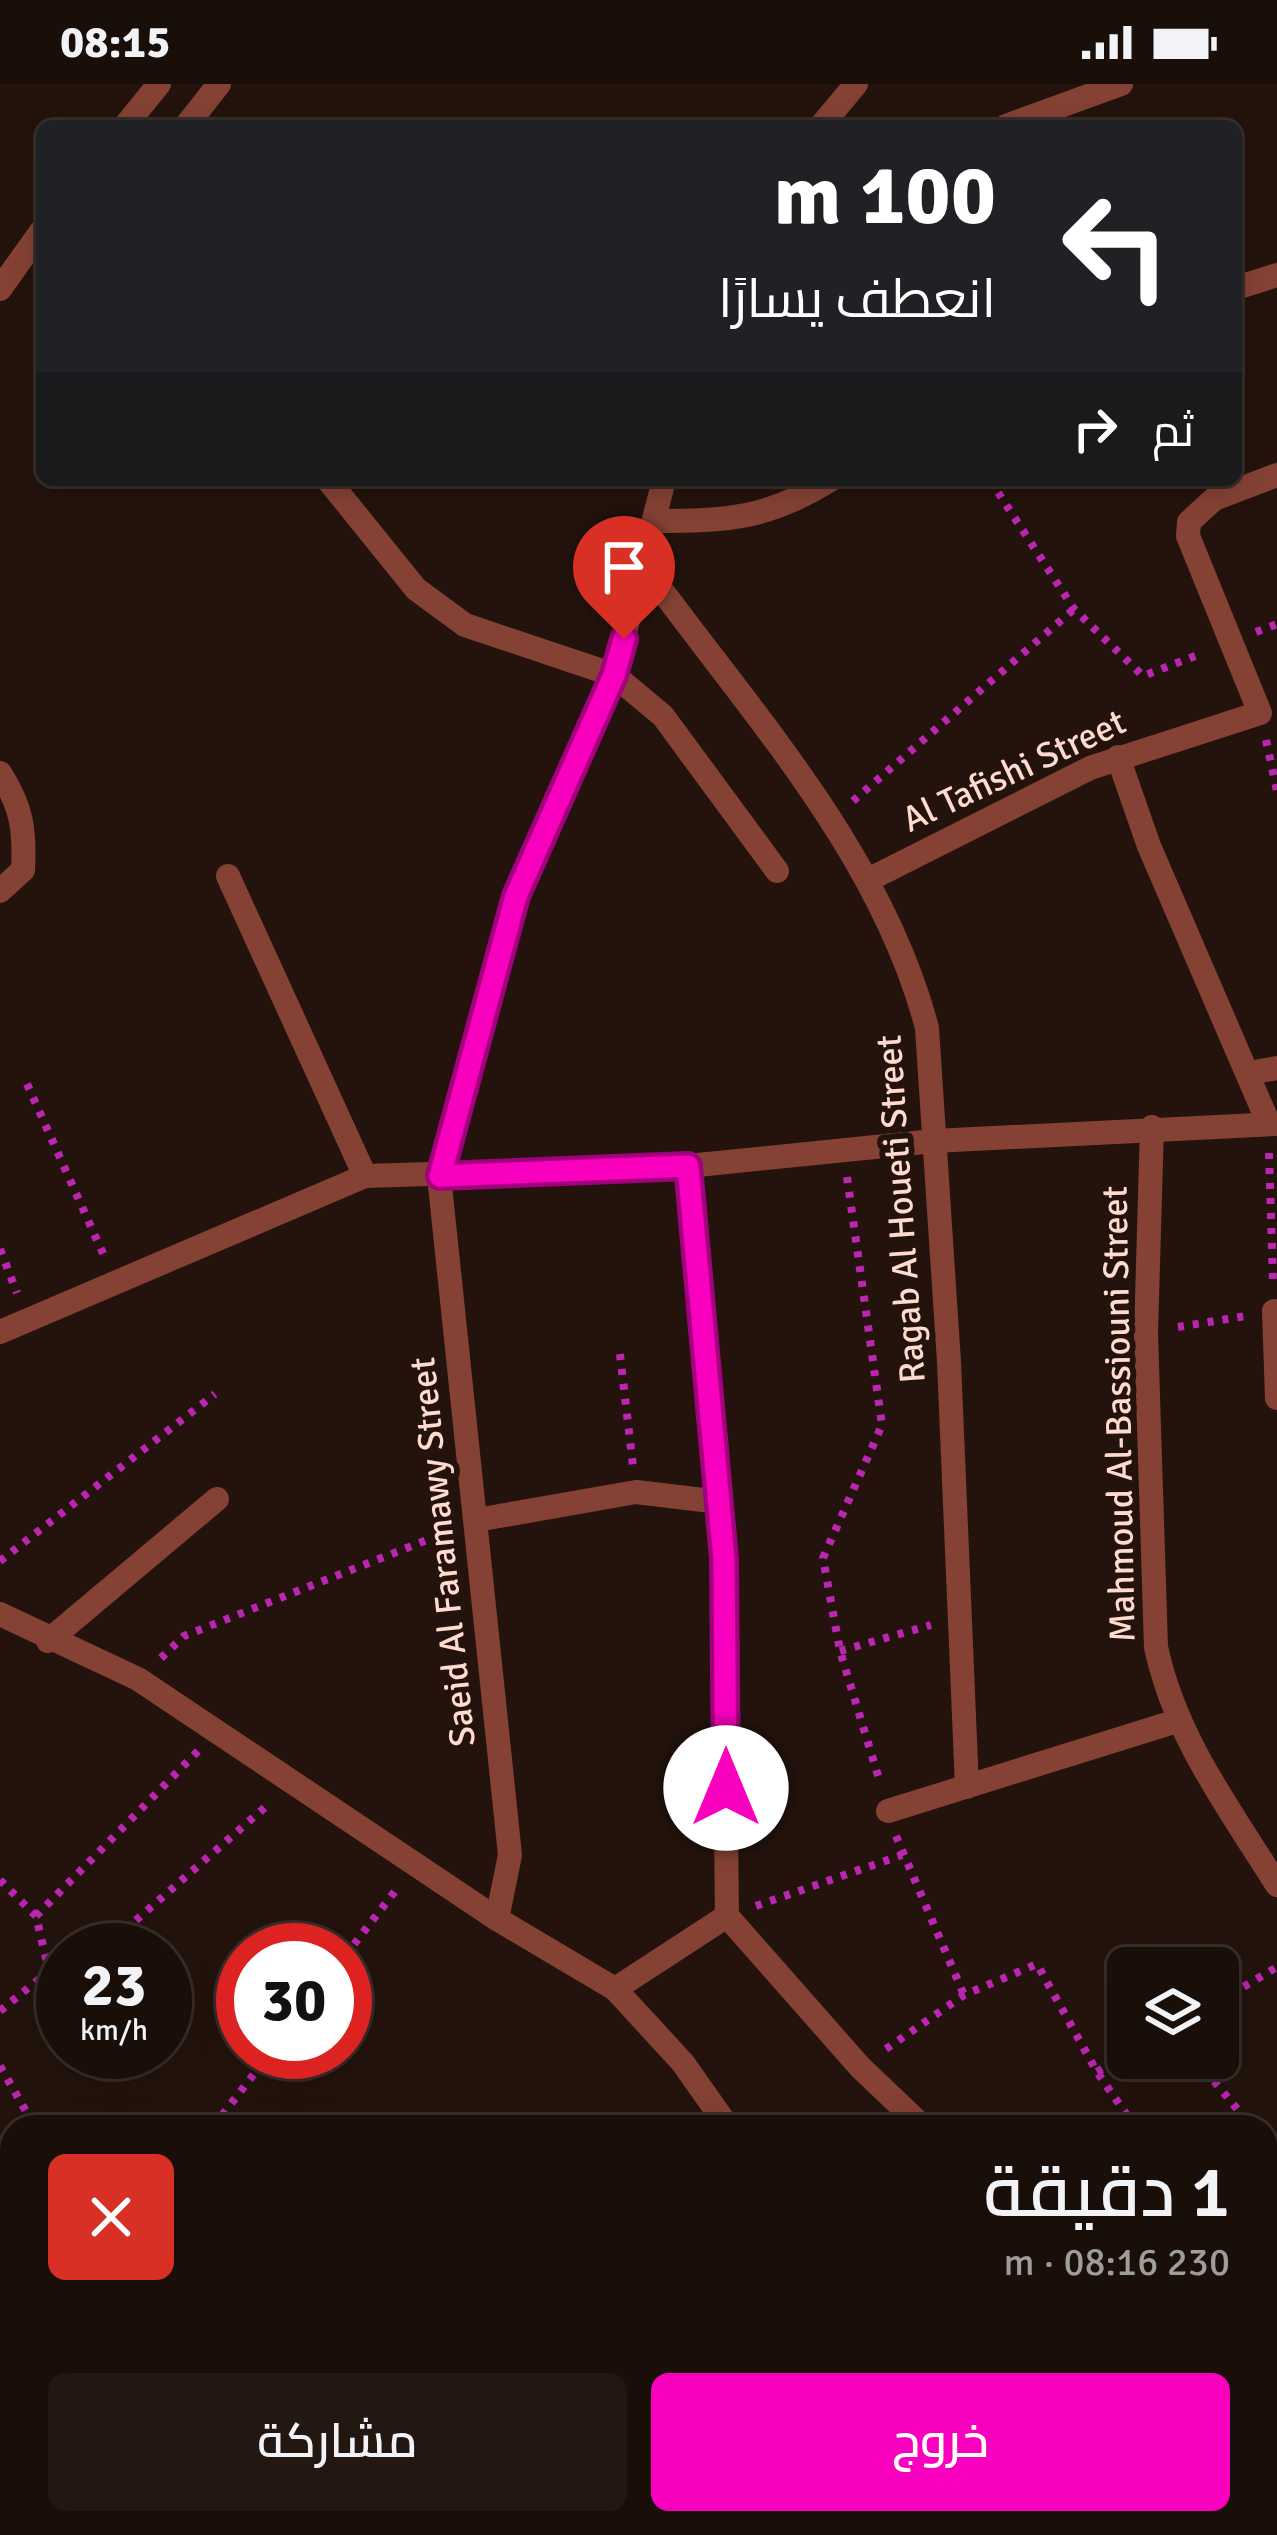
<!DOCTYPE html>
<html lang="ar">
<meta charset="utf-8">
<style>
:root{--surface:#1a0e09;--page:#231712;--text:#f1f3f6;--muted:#9f9c9c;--line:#382e2a;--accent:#f900bf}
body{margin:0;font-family:Signika,Cairo,sans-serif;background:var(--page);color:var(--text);direction:rtl;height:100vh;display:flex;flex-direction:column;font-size:45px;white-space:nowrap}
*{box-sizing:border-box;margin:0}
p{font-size:39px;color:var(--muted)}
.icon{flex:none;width:66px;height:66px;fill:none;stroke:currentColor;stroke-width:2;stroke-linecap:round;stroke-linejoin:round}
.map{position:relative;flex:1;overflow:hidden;direction:ltr}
.drawer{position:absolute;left:0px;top:2031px;width:1278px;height:420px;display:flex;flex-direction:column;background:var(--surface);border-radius:36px 36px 0 0;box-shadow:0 6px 30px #0003,0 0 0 3px var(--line);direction:rtl}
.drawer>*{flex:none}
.top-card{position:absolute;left:36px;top:36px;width:1206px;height:366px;border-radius:18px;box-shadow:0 6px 30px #0003,0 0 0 3px var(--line);direction:rtl;background:#202124;color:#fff;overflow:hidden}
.controls{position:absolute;left:1107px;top:1863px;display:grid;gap:24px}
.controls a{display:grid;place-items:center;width:132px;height:132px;border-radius:18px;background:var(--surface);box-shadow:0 6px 30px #0003,0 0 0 3px var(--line);font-size:60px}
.speed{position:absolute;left:36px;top:1839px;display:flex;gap:24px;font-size:60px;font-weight:700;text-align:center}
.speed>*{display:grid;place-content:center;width:156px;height:156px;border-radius:50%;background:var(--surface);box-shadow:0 6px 30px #0003,0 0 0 3px var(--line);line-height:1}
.speed small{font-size:30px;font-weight:400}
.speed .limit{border:18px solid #d22;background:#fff;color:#111}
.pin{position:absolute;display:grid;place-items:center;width:102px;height:102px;color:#fff;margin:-123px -51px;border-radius:50% 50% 50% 0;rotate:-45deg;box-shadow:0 0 12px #0007}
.pin .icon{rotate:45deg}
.me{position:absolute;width:132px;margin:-66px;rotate:0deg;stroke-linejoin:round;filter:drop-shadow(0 0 9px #0008)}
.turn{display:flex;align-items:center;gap:42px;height:252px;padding:0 48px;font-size:54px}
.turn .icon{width:156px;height:156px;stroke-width:2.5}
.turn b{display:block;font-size:84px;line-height:102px}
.then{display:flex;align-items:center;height:114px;padding:0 48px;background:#0003;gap:24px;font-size:45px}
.round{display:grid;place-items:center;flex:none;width:126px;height:126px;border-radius:18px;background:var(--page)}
.head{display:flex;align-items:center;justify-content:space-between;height:204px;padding:0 48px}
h1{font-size:72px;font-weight:600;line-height:90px}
.primary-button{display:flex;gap:24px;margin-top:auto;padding:24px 48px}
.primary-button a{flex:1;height:138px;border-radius:18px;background:var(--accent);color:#fff;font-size:48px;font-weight:600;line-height:138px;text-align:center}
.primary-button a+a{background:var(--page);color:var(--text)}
.status{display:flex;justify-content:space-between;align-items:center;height:84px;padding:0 60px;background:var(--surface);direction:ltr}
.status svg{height:33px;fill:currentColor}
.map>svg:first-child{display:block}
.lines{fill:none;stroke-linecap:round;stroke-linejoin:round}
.path{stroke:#bb26b1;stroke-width:8;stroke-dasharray:6 9;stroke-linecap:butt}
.minor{stroke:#854234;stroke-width:24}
.route-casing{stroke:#a2007c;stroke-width:30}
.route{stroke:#f900bf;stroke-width:21}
.labels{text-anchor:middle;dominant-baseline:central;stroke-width:12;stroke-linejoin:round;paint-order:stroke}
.street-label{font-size:36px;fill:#ffdace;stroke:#23130c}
</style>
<div class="status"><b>08:15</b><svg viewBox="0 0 49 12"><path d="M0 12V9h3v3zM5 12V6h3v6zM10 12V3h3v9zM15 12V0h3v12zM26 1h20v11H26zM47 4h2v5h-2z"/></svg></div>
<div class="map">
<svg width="1277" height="2451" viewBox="0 0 1277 2451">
<rect width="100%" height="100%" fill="#23130c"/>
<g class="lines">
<g class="path">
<path d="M990,396L1074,525L1143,592L1203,569"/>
<path d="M1256,548L1277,540"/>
<path d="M1266,656L1277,707"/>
<path d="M853,717L1074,525"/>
<path d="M27,1000L105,1174"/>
<path d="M1269,1069L1273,1198"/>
<path d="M847,1093L882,1341L823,1474L840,1567L880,1698"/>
<path d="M0,1165L17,1209"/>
<path d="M1178,1243L1246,1232"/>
<path d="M620,1270L633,1382"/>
<path d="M0,1477L215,1310"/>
<path d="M840,1567L931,1541"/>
<path d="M161,1574L184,1552L447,1448"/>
<path d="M896,1752L964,1911"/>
<path d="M0,1796L36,1832L49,1887"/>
<path d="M756,1822L902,1771"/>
<path d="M36,1832L198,1667"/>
<path d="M102,1866L271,1718"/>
<path d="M345,1872L399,1802"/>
<path d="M1218,1918L1277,1883"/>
<path d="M0,1927L49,1887L63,1888"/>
<path d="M886,1965L964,1911L1037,1880L1097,1988L1135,2043"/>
<path d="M1195,1974L1252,2043"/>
<path d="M0,1982L35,2043"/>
<path d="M1097,1988L1128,1970"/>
<path d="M213,2043L271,1968"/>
<path d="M488,2439L495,2451"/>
<path d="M86,2451L109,2439"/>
</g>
<g class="minor">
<path d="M125,42L159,0"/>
<path d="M186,42L219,0"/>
<path d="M821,42L856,0"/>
<path d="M1006,42L1121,0"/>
<path d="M1236,204L1277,191"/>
<path d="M0,205L42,146"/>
<path d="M328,396L416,505L465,541L614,591L663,632L777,787"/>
<path d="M655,437C726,437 768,435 830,396"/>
<path d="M644,482C749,627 881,768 927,944L949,1278L967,1703"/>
<path d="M1118,673L1149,762L1268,1038"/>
<path d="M0,689C22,723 25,746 23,786L0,807"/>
<path d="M228,792L365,1092"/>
<path d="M870,795L1090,684L1260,629L1188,452L1189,438L1214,415L1277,391"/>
<path d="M1249,989L1277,984"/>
<path d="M1152,1043L1146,1249L1156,1563C1175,1653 1229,1724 1277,1801"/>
<path d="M688,1082L723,1476L727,1832"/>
<path d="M1274,1227L1277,1314"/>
<path d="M0,1248L365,1092L688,1082L934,1057L1277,1040"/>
<path d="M477,1436L636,1408L720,1418"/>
<path d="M0,1530L138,1595L497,1835L615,1905L683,1979L728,2043"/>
<path d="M48,1557L217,1415"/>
<path d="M888,1727L1177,1637"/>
<path d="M727,1832L860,1983L923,2043"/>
<path d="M497,1835L510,1771L439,1092L516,812L614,591L664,396"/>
<path d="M615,1905L727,1832"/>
<path d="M1266,2084L1277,2073"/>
<path d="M0,2251L12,2243"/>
<path d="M279,2439L288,2451"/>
<path d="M775,2451L786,2439"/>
<path d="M968,2451L975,2439"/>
</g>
</g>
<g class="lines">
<g class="route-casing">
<path id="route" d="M624,555L614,591L516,812L440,1092L688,1082L724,1475L726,1704"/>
</g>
<use href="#route" class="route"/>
</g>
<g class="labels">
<g class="street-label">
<text transform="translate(1014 687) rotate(-25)">Al Tafishi Street</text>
<text transform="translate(901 1125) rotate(-94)">Ragab Al Houeti Street</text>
<text transform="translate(1119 1330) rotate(-91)">Mahmoud Al-Bassiouni Street</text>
<text transform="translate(443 1468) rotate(-96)">Saeid Al Faramawy Street</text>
</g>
</g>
</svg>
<div class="controls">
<a><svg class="icon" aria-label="layers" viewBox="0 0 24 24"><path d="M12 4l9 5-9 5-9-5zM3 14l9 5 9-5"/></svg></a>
</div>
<div class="speed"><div>23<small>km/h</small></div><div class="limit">30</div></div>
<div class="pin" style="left:624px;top:555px;background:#d93025"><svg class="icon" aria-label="arrive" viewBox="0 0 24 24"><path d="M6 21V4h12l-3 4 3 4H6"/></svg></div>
<svg class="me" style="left:726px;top:1704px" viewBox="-20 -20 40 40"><circle r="19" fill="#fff"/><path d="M0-13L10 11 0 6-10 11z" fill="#f900bf"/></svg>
<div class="top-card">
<div class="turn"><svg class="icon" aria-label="left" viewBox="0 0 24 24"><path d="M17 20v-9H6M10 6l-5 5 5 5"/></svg><div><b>100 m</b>انعطف يسارًا</div></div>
<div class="then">ثم<svg class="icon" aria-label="right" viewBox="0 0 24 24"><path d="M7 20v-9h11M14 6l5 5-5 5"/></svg></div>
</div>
<section class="drawer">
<div class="head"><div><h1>1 دقيقة</h1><p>230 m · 08:16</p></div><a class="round" style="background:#d93025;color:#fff"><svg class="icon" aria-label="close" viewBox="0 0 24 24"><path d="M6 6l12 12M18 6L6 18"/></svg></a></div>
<div class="primary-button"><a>خروج</a><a>مشاركة</a></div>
</section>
</div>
